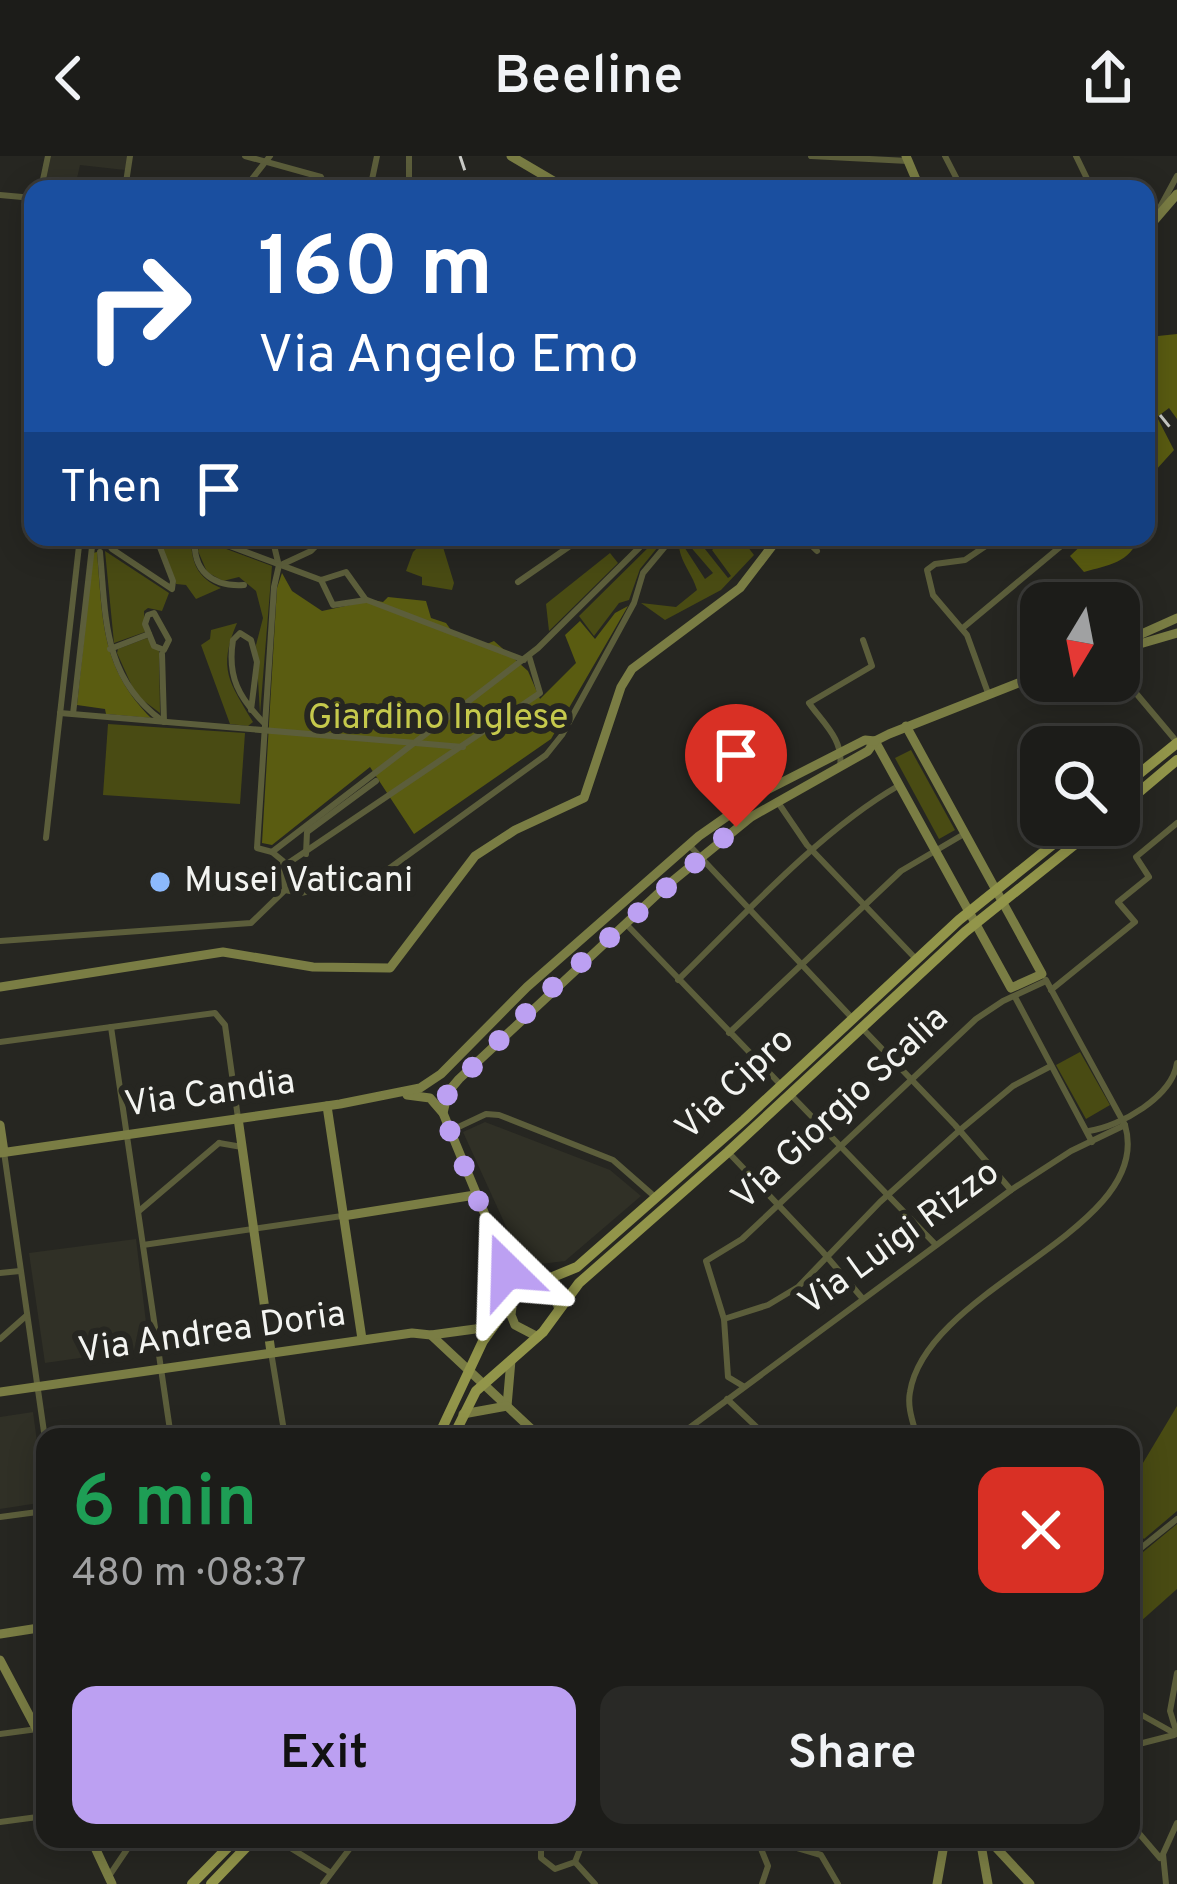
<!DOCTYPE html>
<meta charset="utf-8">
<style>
:root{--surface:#1c1c19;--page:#292926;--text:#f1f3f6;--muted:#a0a1a2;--line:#3a3a38;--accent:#bca0f2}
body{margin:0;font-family:Overpass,sans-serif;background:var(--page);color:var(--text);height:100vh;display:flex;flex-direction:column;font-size:45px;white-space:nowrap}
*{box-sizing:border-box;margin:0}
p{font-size:39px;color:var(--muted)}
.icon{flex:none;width:66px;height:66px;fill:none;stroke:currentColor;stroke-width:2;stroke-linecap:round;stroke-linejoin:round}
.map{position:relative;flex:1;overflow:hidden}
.sheet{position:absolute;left:36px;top:1272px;width:1104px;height:420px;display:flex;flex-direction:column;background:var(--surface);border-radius:24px;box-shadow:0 6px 30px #0003,0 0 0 3px var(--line)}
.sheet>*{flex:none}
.banner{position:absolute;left:24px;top:24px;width:1131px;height:366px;border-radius:24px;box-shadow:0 6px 30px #0003,0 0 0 3px var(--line);background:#1a4fa0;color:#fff;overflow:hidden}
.needle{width:78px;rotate:190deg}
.buttons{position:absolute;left:1020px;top:426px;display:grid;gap:24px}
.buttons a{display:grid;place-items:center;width:120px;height:120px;border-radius:24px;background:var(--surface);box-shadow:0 6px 30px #0003,0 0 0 3px var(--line);font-size:60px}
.pin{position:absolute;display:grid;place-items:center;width:102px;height:102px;color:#fff;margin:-123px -51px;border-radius:50% 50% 50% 0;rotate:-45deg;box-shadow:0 0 12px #0007}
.pin .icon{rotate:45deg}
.me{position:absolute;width:132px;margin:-66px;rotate:338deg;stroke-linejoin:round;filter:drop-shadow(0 0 9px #0008)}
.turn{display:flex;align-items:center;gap:42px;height:252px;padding:0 36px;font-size:54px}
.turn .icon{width:156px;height:156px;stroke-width:2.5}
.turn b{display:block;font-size:84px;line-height:102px}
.then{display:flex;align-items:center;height:114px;padding:0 36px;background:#0003;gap:24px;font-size:45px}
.round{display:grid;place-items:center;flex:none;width:126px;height:126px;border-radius:24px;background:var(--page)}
.overview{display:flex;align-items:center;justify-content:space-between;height:204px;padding:0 36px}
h1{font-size:72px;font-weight:600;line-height:90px;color:#1e9e55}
.primary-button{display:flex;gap:24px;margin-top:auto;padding:24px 36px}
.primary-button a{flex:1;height:138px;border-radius:24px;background:var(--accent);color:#111;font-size:48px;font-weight:600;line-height:138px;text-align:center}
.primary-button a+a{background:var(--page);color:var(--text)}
header{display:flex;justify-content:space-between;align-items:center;height:156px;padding:0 36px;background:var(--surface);font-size:54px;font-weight:600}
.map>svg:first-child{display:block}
.built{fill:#303026}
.green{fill:#494b13}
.forest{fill:#5a5c11}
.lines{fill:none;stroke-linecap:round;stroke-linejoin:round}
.street{stroke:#5c5e3b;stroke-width:6}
.secondary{stroke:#7a7d44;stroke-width:9}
.primary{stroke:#92954a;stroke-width:10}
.rail{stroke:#cbccc8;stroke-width:3;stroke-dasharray:15 15;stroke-linecap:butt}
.route{stroke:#bca0f2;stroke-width:21;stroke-dasharray:0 37.8}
.poi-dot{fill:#8cb9fc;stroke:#262621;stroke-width:4.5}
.labels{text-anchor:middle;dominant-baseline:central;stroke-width:12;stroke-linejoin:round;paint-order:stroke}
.park-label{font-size:36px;fill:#c5c94c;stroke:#262621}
.poi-label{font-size:36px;fill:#f3f4f1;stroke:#262621;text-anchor:start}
.street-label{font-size:36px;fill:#f3f4f1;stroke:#262621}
</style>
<header><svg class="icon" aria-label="back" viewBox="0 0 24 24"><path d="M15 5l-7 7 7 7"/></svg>Beeline<svg class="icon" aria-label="share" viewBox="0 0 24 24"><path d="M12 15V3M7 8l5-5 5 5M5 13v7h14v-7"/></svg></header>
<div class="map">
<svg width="1177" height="1728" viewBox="0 0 1177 1728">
<rect width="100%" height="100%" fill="#262621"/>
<g class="built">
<path d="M51,0H129L125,14L80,9L75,31L80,33H44Z"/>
<path d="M485,966L610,1014L641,1040L565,1105L524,1110L463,976Z"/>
<path d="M136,1083L149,1192L45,1207L29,1097Z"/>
<path d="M33,1256L45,1346L0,1353V1261Z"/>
</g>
<g class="green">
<path d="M158,381H191C191,406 197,422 221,432L196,443L186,429L176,428Z"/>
<path d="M428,381H455L447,384L443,391L454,427L452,434L422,429V421L406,415L413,396Z"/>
<path d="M659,381H666L640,413L629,444L619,447L594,480L579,460Z"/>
<path d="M682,381L701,388L728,422L731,420L712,394L728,381H740L754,399L721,434L665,464L641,447L676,451L697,434C692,416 677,403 679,383L705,423L713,417Z"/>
<path d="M202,384L272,410L260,558L256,489L263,462L256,435L239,421L223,425L207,416L198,395Z"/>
<path d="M105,395L169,437L162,455L148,452L144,455L145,476L114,487Z"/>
<path d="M610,397L618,407L549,475L546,448Z"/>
<path d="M237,467C217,513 230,527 253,566L248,570L230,568L201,489L210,483L211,474Z"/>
<path d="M147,482L159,495L160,557L136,539L117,497L118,493Z"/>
<path d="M108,568L245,577L240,648L103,639Z"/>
<path d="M911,594L955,674L939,683L895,602Z"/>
<path d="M1080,896L1110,949L1086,963L1056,909Z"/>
<path d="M1177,1250V1355L1144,1383L1136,1377L1131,1380V1327Z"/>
<path d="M1177,1368V1433L1131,1474V1406Z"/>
</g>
<g class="forest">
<path d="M1146,162L1158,180L1177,178V263L1169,252L1157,261L1174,294L1146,325V222L1154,231L1155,217L1150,218L1154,212L1146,199Z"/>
<path d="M1090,381H1139C1130,407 1108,409 1084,416L1070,400Z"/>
<path d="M97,396C103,467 101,511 151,562L106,558L105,553L77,549L93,397Z"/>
<path d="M282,417L292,435L322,455L373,444L383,446L388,441L426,445L431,462L446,467L456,481L487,488L494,485L528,515L540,543L576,507L565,479L580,465L595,483L615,457L628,450L551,583L414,678L370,611L272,689L262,687L277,432Z"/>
</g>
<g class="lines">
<g class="street">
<path d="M245,0L321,21L327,33"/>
<path d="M811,0L908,5"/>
<path d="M945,0L962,33"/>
<path d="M1076,0L1092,33"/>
<path d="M41,33L48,0"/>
<path d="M125,33L130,0"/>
<path d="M244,33L270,0"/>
<path d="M370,33L377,0"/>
<path d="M409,33V0"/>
<path d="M0,39L33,42"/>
<path d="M1158,55L1177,20"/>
<path d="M103,381L112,393L172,433L173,425L156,381"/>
<path d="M195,381C192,414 211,431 244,429"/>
<path d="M206,381L321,424"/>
<path d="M272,381L278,406"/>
<path d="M699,381L710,384L719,381"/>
<path d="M803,381L817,395"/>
<path d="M100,396C106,462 103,521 161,564"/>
<path d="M283,408L311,395L324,382"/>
<path d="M279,409L274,431L257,692L272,696L283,705L285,734"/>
<path d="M321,424L346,416L366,444"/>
<path d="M321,424L333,449L366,444"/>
<path d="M518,426L583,381"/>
<path d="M367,444L524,504"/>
<path d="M154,457L169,484L164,494L154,490L145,468L148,459Z"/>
<path d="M964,471L1072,381"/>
<path d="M110,493L149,478"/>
<path d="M162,498L164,566"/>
<path d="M1119,517L1177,586"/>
<path d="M988,537L967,479L933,439L927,414L935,408L965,404L999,381"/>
<path d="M251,554L257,506L251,484L240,477L233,484C227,521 239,542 265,568"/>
<path d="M60,557L463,591"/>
<path d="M73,558L92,391L101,381"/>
<path d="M840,610C844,584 823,567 809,547L872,510L863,484"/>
<path d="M777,645L807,689L916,803"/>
<path d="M46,682L80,381"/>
<path d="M690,690L854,864"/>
<path d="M272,696L538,492L650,381"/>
<path d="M306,698L307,676L376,625"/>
<path d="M284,710L540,537L529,500"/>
<path d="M285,734L301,737L383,717L546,599L562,579L634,447L643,417L673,381"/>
<path d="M627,769L780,928"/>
<path d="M0,785L251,767L285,734"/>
<path d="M678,824C743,760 820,675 898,630"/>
<path d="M1051,834L1135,766L1118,746L1149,721L1136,701L1177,667"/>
<path d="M1015,841L1092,986"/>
<path d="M111,871L171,1281"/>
<path d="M863,873L955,969L1011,1034"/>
<path d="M729,877L901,715L964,678"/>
<path d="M0,886L215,857L225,869L238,962"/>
<path d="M790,938L936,1089"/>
<path d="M450,975L486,958L499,959L613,1004L654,1040"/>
<path d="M1089,975C1121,970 1172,941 1177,907"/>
<path d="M219,987L242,991"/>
<path d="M4,996L45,1283"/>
<path d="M728,996L822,1095L863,1143"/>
<path d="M139,1055L219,987"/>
<path d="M143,1089L342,1060"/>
<path d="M0,1117L20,1115"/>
<path d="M724,1163L768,1149L798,1131L880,1046L960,974L1013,930L1051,910"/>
<path d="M490,1171C487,1147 506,1132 506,1110"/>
<path d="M0,1183L26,1160"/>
<path d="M271,1196L285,1281"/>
<path d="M743,1230L728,1221L724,1163L706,1105L742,1083L976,863L1003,845L1046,825"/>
<path d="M727,1243L767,1281"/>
<path d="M677,1281L1011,1034L1071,995L1125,969"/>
<path d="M917,1281C913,1266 907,1251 910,1236C927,1130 1156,1074 1125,969L1046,824"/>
<path d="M0,1361L45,1355"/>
<path d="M1131,1400L1177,1363"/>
<path d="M1177,1517L1170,1555L1177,1578"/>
<path d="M1131,1553L1174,1577"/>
<path d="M0,1578L45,1572"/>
<path d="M1131,1590L1174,1579"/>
<path d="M0,1666L45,1660"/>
<path d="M1131,1668L1160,1702"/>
<path d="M276,1683L331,1717"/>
<path d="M541,1683V1702L555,1713L575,1706L584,1683"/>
<path d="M757,1683L768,1710L762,1728"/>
<path d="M767,1683L821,1699L838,1728"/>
<path d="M575,1706L595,1728"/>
<path d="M109,1720L134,1683"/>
<path d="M323,1728L357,1683"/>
<path d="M1166,1728L1163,1698L1177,1667"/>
</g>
<g class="secondary">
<path d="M511,0L567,33"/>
<path d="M906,0L920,33"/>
<path d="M1146,74L1177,38"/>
<path d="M1119,488L1177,462"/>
<path d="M1119,494L1177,477"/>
<path d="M875,585L1011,832L1042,818L906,570"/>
<path d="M0,831L223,796L313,811L390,812L475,700L515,674L584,642L621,531L632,513L740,432L779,381"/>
<path d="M407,939L430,942L443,957L505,1107L523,1125L554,1137L559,1154"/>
<path d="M327,950L362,1183"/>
<path d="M443,957L448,936L459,923L664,732L751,661L868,595L875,585L889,578L1041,518"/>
<path d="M238,962L271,1196"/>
<path d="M0,969L4,996"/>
<path d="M0,997L340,948L420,932L441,918L527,831L699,680L759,638L865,584L875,585"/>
<path d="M343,1060L475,1039"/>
<path d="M513,1143L511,1159L515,1169L538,1181"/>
<path d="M431,1179L540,1281"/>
<path d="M0,1236L412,1177L431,1179L490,1171"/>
<path d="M507,1250L511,1204"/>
<path d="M463,1258L507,1250"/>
<path d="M0,1478L45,1471"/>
<path d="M0,1504L45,1589"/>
<path d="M91,1683L112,1728"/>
<path d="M980,1683L988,1728"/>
<path d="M988,1683L1030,1728"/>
<path d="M937,1728L945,1683"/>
</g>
<g class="primary">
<path d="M1119,634L1177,587"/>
<path d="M1119,653L1177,604"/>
<path d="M438,1281L483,1185L513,1143L533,1129L577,1111L744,964L959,764L1077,669"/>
<path d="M453,1281L476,1235L543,1176L579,1127L728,996L965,776L1099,669"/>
<path d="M192,1728L236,1683"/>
<path d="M211,1728L254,1683"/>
</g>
<g class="rail">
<path d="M460,0L471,33"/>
<path d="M1160,259L1177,280"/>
</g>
</g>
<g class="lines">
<path class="route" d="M507,1115L443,958L448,936L545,838L736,671"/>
</g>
<circle class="poi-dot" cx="160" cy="726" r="12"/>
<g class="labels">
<g class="park-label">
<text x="438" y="563">Giardino Inglese</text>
</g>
<g class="poi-label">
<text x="184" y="726">Musei Vaticani</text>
</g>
<g class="street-label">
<text transform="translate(736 929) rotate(-43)">Via Cipro</text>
<text transform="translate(210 939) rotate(-8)">Via Candia</text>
<text transform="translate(841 953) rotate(-43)">Via Giorgio Scalia</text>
<text transform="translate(900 1083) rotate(-36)">Via Luigi Rizzo</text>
<text transform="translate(212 1178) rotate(-8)">Via Andrea Doria</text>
</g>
</g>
</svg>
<div class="buttons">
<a><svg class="needle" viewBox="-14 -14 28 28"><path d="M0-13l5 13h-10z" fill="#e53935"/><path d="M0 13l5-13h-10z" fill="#a0a1a2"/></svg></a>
<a><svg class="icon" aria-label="search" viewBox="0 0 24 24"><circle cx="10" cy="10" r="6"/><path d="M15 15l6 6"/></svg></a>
</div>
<div class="pin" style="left:736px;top:671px;background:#d93025"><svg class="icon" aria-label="arrive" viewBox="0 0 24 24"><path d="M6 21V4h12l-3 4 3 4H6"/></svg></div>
<svg class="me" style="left:507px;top:1115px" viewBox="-20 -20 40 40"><path d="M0-17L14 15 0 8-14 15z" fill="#bca0f2" stroke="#fff" stroke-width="4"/></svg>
<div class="banner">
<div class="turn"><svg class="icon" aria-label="right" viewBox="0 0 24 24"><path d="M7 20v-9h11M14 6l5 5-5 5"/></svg><div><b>160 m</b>Via Angelo Emo</div></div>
<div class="then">Then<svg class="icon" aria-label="arrive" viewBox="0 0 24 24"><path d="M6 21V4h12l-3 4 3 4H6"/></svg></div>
</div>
<section class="sheet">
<div class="overview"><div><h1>6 min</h1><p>480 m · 08:37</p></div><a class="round" style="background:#d93025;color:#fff"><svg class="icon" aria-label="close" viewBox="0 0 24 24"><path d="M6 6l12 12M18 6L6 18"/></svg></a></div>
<div class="primary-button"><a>Exit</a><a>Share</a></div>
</section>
</div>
